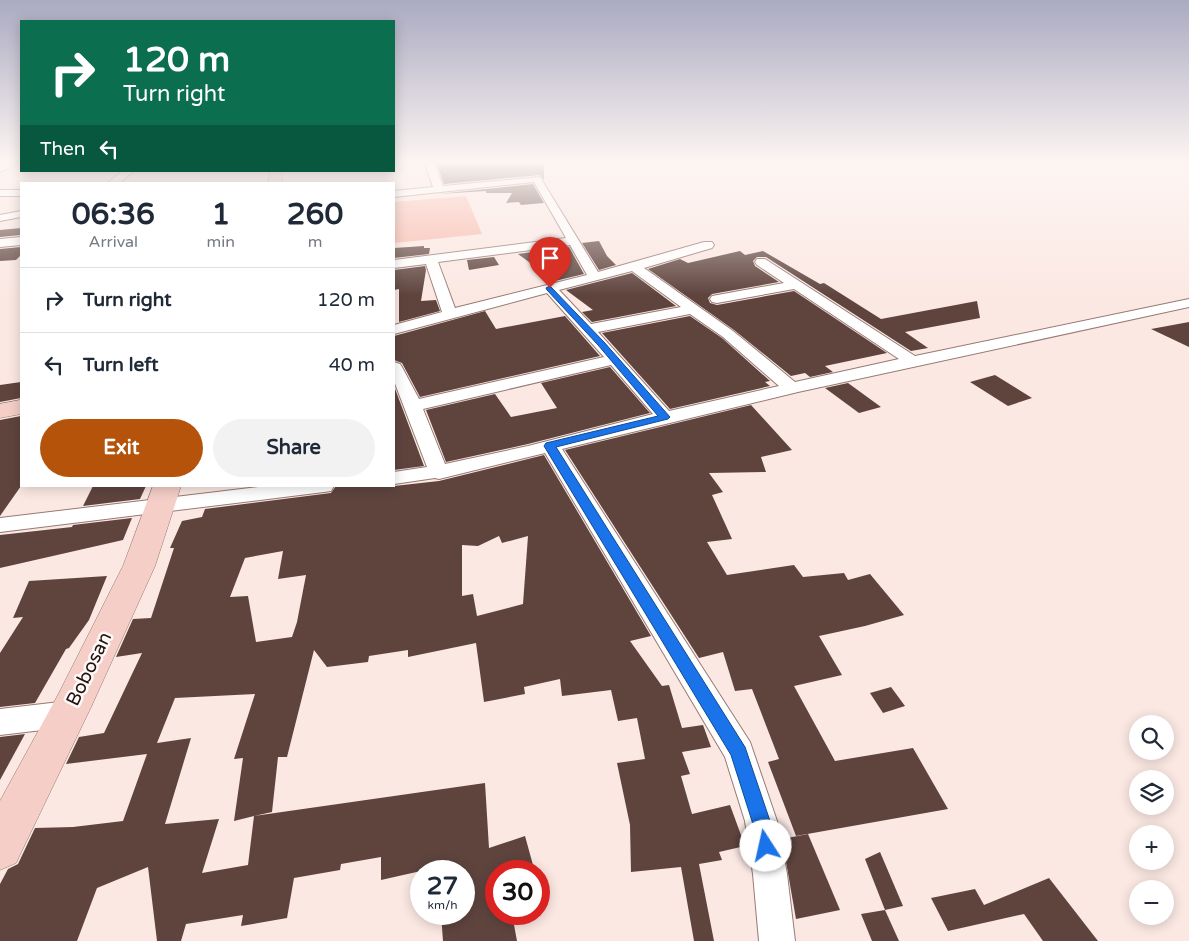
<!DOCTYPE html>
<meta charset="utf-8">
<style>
:root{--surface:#fff;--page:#f2f2f3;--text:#1f2937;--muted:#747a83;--line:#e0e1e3;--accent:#b45309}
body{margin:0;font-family:"Varela Round",sans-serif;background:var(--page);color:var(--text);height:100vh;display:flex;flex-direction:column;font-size:19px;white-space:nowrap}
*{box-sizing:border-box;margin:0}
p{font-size:16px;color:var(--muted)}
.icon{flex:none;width:28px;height:28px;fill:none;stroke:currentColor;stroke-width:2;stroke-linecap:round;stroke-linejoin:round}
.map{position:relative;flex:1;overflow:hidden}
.panel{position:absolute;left:20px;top:182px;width:375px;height:305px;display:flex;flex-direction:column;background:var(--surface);border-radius:0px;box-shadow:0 2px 12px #0003}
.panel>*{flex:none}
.hud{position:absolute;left:20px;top:20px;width:375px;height:152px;border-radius:0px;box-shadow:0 2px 12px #0003;background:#0b6e4f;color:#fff;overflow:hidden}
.buttons{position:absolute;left:1129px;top:715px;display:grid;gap:10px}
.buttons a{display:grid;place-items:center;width:45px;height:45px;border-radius:50%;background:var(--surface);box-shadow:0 2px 12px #0003;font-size:25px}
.speed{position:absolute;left:410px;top:860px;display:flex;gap:10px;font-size:25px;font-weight:700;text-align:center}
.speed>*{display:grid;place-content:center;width:65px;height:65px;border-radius:50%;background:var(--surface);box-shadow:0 2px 12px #0003;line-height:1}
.speed small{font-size:12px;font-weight:400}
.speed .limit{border:8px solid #d22;background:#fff;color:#111}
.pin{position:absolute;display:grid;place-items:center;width:42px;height:42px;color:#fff;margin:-51px -21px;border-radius:50% 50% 50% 0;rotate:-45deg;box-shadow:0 0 5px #0007}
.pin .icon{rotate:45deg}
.me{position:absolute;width:55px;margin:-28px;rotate:350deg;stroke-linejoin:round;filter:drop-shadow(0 0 4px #0008)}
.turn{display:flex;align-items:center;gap:18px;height:105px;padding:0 20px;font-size:22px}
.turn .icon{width:65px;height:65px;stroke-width:2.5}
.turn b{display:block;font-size:35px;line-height:42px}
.then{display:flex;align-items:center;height:48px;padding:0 20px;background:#0003;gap:10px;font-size:19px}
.eta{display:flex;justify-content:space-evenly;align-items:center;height:85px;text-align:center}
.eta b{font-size:30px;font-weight:800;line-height:35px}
.cta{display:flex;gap:10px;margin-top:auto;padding:10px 20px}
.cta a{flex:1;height:58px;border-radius:30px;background:var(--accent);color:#fff;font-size:20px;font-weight:800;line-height:58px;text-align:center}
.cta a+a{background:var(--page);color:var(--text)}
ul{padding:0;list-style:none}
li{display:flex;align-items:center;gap:15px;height:65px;padding:0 20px;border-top:1px solid var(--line)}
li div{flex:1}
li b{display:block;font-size:19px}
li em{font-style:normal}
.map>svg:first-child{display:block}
.green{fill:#f8b7a9}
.building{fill:#5f443e;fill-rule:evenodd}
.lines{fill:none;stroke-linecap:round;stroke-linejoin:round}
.street-casing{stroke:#977a73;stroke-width:2}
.secondary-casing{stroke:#977a73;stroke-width:1}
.street{fill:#fff;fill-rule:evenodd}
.secondary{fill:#f4cec7;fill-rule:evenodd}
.route{fill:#1a73e8;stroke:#114b97}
.labels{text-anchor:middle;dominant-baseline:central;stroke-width:5;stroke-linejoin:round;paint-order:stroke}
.near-street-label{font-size:19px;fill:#1e1311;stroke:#fff8f7}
</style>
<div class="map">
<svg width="1189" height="941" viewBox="0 0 1189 941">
<rect width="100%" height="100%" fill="#fbe8e3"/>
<path class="green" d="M466,196L482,234L394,243V202Z"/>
<g class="building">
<path d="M436,163H544V180L540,175L444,184Z"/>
<path d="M533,184L544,203L521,205L519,202L506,203L512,193H486V191L438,194Z"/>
<path d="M21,228V235L0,237V230Z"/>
<path d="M599,241L607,256L616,265L599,270L582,243Z"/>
<path d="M424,246V248H430L429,254L394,258V248Z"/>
<path d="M21,247V255L16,260L0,261V249Z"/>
<path d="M569,247L584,274L555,281L518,254Z"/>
<path d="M740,251L745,255L763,251L820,284L824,283L881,319L977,301L980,318L905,332L928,348L911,351L766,257H757L753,261L755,266L779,282L712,294L708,298L710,303L717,305L794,291L887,353L825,366L833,372L810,377L805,373L791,376L734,330L648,269L680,259L688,263Z"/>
<path d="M494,257L499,265L469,270L467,260Z"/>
<path d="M425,266L426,270L421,301L436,300L440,311L399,322V289L394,290V270Z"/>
<path d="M632,273L676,306L592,322L582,312L593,310L566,290Z"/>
<path d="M485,311L496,329L565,316L600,356L420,397L402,363L394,360V336Z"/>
<path d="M690,316L722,338L770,381L765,382L770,386L670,409L602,333Z"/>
<path d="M1189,322V347L1151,329Z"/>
<path d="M610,367L650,413L528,444L446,462L426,410L495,394L511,417L557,408L541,383Z"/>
<path d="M995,375L1032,398L1008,406L970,382Z"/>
<path d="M21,382V398L0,402V385Z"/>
<path d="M848,383L881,407L859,413L825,388Z"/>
<path d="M394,386L424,466L394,470Z"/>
<path d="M751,405L792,450L761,457L766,472L709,473L723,492L712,495L732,539L707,542L727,575L794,565L803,577L844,573L848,580L870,574L904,615L865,626L819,636L842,675L794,686L835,761L913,748L948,809L796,836L768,762L779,759L752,689L735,691L723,652L699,658L565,450Z"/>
<path d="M21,416V486L0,516V420Z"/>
<path d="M544,455L651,636L630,641L662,686L669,685L682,728L703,725L711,747L682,752L690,774L681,776L692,814L730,805L745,846L719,852L722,860L699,864L714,941H694L681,867L631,872L630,825L617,763L645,759L637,718L618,721L611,690L562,696L560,679L524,687L525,694L484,702L476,643L408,657V650L369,656L368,662L327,667L314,650L287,757H278L272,812L254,816L485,783L489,848L525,836L533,865L515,871H496V914H512L517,941H443L441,914H464V871H421L381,880V857L341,864L340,870L294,878L287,918L241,926L243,915L186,924L181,941H157L148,867L97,888L77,941H0V884L8,869L18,864L35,828L73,827L123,821L147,754L66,764L79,737L104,733L142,653L116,657L133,619L151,618L174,548H170L182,521L202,517L205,509L331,493L336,486H394L439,481ZM499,536L502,543L528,536L523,604L477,616L473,594L462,596V545L478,546ZM283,551L278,579L306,575L297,622L292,637L256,642L248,596L230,597L245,558ZM255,694L234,759L243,758L234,821L254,816L248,865L202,873L219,819L165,824L191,738L157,743L175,698Z"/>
<path d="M93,486H146L140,499L83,506Z"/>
<path d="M132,518L123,540L0,568V535L72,527L73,525Z"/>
<path d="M107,576L89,620L69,648L66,649L35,703L0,707V653L23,617L13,618L29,581Z"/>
<path d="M891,687L905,706L883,713L870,693Z"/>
<path d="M25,734L0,780V737Z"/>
<path d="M808,834L840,910L796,919L782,839Z"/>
<path d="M880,852L903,906L885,910L865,859Z"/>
<path d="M1049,878L1098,941H1043L1024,914L948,931L931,898L975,889L984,905Z"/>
<path d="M885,910L899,941H872L861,914Z"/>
</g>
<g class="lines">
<g class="street-casing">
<g id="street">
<path d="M6,163H18L0,172V166Z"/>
<path d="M425,163H434L443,186L540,177L598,272L704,242H712L714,245L712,248L644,268L733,331L795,382L899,359L794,289L717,303L712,302L710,299L712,296L784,283L757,265L755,262L757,259H765L915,356L1189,299V307L798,392L562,449L750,742L777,821L787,874L795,941H759L753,874L745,821L725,757L545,453L439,479L435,478L394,484V472L427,467L394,381V362L400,364L402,367L419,399L604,357L547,293L394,334V325L442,312L426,264L394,268V260L566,238L534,182L394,197V191L433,187ZM570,245L587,275L455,308L438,262ZM632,271L681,307L591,324L559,290ZM690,314L723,337L779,386L669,411L598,332ZM611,365L653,414L528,446L445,464L423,409Z"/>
<path d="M123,171H134L118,184H106Z"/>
<rect x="0" y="190" width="21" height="6"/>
<path d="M21,211V217L0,221V215Z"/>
<path d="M21,237V245L0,247V239Z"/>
<path d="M267,486H334L331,491L324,492L0,532V518Z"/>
<path d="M68,701L78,705L82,714L78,723L68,727L0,735V709Z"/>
</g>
</g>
<g class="secondary-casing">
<g id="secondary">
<path d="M270,171H283L282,184H268Z"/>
<path d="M21,400V414L0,418V404Z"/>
<path d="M153,486H181L155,566L92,705L16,863L0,870V801L59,693L123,566Z"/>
</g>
</g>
<use href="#street" class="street"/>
<use href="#secondary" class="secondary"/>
</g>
<linearGradient id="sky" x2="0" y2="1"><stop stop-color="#aaaac1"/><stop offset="0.55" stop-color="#fdf5f2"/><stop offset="1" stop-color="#fdf5f2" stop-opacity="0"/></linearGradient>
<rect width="1189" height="295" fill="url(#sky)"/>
<path class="route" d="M550,286L604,342L670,417L668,419L556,447L745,747L770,821L775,846L772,853L766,856L759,853L752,821L731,755L544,446L546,443L658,416L598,345L547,290L546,288Z"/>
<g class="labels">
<g class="near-street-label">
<text transform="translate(89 669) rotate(-64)">Bobosan</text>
</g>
</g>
</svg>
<div class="buttons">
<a><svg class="icon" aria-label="search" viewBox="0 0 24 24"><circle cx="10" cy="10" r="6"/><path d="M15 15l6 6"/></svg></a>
<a><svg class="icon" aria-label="layers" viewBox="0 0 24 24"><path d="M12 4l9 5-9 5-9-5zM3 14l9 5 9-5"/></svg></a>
<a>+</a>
<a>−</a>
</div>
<div class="speed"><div>27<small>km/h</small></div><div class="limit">30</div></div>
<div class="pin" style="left:550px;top:288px;background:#d93025"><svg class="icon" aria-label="arrive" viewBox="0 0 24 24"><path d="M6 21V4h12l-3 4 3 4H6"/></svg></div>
<svg class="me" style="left:766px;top:846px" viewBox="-20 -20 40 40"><circle r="19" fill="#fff"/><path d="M0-13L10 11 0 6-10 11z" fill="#1a73e8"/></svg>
<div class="hud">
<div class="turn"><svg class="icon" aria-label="right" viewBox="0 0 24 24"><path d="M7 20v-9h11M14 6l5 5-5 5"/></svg><div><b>120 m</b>Turn right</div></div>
<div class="then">Then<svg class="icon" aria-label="left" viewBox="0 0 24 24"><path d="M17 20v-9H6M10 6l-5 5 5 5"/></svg></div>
</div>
<section class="panel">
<div class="eta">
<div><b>06:36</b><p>Arrival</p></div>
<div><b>1</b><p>min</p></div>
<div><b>260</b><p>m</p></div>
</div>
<ul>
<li><svg class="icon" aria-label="right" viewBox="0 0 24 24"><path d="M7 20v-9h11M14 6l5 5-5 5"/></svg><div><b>Turn right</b></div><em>120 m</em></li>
<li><svg class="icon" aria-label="left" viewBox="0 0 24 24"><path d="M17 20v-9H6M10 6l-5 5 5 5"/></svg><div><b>Turn left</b></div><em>40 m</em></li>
</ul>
<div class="cta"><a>Exit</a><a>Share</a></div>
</section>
</div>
